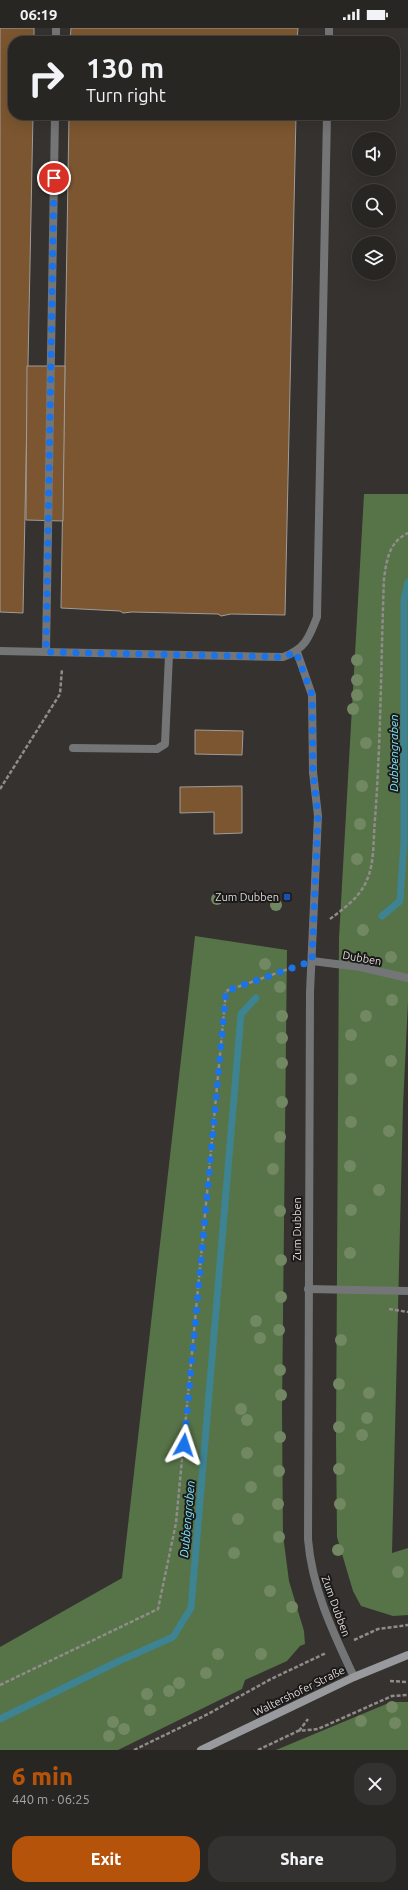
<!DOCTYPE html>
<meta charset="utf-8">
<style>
:root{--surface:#282623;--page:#343230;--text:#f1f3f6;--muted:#a5a5a6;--line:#444341;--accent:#b45309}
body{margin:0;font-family:Ubuntu,sans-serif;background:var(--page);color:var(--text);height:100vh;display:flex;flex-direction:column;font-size:15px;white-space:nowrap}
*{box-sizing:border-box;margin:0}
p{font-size:13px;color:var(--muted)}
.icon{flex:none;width:22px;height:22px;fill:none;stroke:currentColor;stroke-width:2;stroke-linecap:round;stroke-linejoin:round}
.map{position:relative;height:1722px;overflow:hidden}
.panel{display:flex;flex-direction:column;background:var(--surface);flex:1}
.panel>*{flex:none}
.top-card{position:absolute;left:8px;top:8px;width:392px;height:84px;border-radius:16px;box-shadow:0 4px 16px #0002,0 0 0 1px var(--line);background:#282623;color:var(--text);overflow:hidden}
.controls{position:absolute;left:352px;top:104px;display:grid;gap:8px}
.controls a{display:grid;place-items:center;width:44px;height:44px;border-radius:50%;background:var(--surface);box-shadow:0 4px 16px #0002,0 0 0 1px var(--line);font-size:20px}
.pin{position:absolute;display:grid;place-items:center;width:34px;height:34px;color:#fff;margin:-17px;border:2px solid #fff;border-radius:50%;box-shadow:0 1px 4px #0007}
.me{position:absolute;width:44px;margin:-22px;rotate:5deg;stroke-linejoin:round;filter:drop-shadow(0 0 3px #0008)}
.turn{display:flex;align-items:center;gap:14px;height:84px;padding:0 12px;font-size:18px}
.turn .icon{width:52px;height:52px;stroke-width:2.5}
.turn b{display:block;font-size:28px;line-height:34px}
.round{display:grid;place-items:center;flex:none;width:42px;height:42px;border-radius:16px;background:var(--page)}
.head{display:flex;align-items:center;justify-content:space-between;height:68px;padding:0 12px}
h1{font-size:24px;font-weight:800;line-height:30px;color:var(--accent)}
.primary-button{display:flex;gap:8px;margin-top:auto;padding:8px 12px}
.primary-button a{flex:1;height:46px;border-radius:16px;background:var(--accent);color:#fff;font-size:16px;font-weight:800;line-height:46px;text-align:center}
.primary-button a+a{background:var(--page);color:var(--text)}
.status{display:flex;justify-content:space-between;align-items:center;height:28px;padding:0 20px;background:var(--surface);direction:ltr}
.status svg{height:11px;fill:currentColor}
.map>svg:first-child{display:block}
.forest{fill:#577348}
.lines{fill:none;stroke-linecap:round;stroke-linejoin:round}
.stream{stroke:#3d8391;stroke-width:7}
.building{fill:#7b5630;stroke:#a09c99}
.path{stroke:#8f8c8a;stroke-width:2.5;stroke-dasharray:4 2;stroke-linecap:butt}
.lane{stroke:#747577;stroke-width:8}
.street{stroke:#747577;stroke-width:8}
.secondary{stroke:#989a9d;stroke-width:8}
.tree{fill:#728862}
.route{stroke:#1a73e8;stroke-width:7;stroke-dasharray:0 12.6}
.transit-dot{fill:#1a4fb4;stroke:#1c1a19;stroke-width:1.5}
.labels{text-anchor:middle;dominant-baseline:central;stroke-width:4;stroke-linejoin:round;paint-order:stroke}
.poi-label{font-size:11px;fill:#dcdad8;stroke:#1c1a19;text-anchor:end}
.street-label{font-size:11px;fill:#dcdad8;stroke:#1c1a19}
.water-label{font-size:12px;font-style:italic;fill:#7de6fe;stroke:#1c1a19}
</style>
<div class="status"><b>06:19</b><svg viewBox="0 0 49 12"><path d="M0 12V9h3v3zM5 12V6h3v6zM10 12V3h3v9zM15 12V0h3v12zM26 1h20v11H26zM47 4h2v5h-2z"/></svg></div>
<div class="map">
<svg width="408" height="1722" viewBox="0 0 408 1722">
<rect width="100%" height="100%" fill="#35322f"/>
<g class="forest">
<path d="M364,466H408V974L403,1078L392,1525L408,1520V1587L393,1588L361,1578L353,1563L337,1509L336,1408L339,910Z"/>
<path d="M195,908L287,922L282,1381L283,1507L289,1553L304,1603L305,1616L300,1618L287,1633L245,1652L242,1661L118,1722H0V1619L122,1550Z"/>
<path d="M391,1674H408V1722H276Z"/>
</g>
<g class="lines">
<g class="stream">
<path d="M382,888L400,873L404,814V571L408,554"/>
<path d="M0,1691L117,1634L173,1609L191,1580L241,986L256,970"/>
</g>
</g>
<g class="building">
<path d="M0,0H34V13H13V87H33L23,585L0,584Z"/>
<path d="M71,0H298L297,13H70Z"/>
<path d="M69,87H296L285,587L231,586L221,588L218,586L132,584L123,585L120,583L61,580Z"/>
<path d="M27,338H65L63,493L26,492Z"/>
<path d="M195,702L243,703L242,727L195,726Z"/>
<path d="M242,758V805L214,806V784L180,785V759Z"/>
</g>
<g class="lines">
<g class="path">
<path d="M0,761L60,666L62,641"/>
<path d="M330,891C343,881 359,870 366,854C375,836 373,811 375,791C381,711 381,630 384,550C387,531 389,514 408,505"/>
<path d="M389,1281L408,1284"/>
<path d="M354,1612L378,1601L408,1597"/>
<path d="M390,1653L408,1654"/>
<path d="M0,1657L158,1581L176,1495L226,963L294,939"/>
<path d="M299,1703L308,1691"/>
<path d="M134,1722L208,1686L271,1651L326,1625"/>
<path d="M258,1722L298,1703L318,1701L392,1668L408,1667"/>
</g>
<g class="lane">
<path d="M56,13V0"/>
<path d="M329,13V0"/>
<path d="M0,623L283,629C305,621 309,610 317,589L327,87"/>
<path d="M46,624L55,87"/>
<path d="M297,624L312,667L313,744"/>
<path d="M73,720L157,721L165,716L169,627"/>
<path d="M308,1261L408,1263"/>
</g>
<g class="street">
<path d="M313,744L318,788L310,964L308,1511C312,1561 333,1604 354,1649"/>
<path d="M312,933L360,939L408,950"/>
</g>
<path class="secondary" d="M201,1722L354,1649L408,1627"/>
</g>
<g class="tree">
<circle cx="357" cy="632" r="6"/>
<circle cx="357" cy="652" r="6"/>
<circle cx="357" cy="667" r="6"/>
<circle cx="353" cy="681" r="6"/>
<circle cx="366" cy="715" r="6"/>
<circle cx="362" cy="758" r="6"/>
<circle cx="360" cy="796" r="6"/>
<circle cx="357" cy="831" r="6"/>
<circle cx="217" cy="871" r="6"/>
<circle cx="276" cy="877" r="6"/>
<circle cx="363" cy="902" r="6"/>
<circle cx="391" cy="929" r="6"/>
<circle cx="265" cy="936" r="6"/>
<circle cx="280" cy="959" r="6"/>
<circle cx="392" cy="972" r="6"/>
<circle cx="282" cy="988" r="6"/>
<circle cx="366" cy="988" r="6"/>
<circle cx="351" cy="1007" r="6"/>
<circle cx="282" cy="1010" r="6"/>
<circle cx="391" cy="1033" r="6"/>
<circle cx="282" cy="1035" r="6"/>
<circle cx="351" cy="1051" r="6"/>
<circle cx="282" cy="1074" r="6"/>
<circle cx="351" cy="1094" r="6"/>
<circle cx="389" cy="1103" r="6"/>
<circle cx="280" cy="1109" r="6"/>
<circle cx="350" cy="1138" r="6"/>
<circle cx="273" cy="1141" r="6"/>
<circle cx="379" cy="1162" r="6"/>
<circle cx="351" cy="1182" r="6"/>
<circle cx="280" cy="1183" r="6"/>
<circle cx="350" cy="1225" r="6"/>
<circle cx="281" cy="1232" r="6"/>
<circle cx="281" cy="1269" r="6"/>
<circle cx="256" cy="1293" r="6"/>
<circle cx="279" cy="1302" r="6"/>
<circle cx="260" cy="1310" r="6"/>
<circle cx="341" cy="1312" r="6"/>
<circle cx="280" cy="1342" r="6"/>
<circle cx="339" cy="1356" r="6"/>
<circle cx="369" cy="1365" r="6"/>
<circle cx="281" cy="1367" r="6"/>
<circle cx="241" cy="1381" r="6"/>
<circle cx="367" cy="1390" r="6"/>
<circle cx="247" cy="1392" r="6"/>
<circle cx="339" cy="1399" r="6"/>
<circle cx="362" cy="1407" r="6"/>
<circle cx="280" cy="1409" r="6"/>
<circle cx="247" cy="1425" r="6"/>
<circle cx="339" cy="1441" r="6"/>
<circle cx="279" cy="1443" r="6"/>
<circle cx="251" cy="1459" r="6"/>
<circle cx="278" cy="1476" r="6"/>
<circle cx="340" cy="1476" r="6"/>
<circle cx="238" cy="1491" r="6"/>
<circle cx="279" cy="1509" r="6"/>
<circle cx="338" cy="1522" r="6"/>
<circle cx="234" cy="1525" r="6"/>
<circle cx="398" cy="1544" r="6"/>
<circle cx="270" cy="1563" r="6"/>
<circle cx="292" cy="1579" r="6"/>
<circle cx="218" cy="1626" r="6"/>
<circle cx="261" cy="1626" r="6"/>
<circle cx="206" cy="1645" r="6"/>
<circle cx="179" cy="1655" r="6"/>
<circle cx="169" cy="1663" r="6"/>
<circle cx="147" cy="1666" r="6"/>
<circle cx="392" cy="1679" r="6"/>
<circle cx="150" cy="1682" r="6"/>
<circle cx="361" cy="1693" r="6"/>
<circle cx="113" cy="1694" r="6"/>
<circle cx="395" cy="1695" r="6"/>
<circle cx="124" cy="1701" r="6"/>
<circle cx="109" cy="1708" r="6"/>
</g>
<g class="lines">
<path class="route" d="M54,150L46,624L283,629L296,624L312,667L313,744L318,788L312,933L226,963L184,1417"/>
</g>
<rect class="transit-dot" x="283" y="865" width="8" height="8" rx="2"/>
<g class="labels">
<g class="poi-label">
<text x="279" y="869">Zum Dubben</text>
</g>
<g class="street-label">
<text transform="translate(362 930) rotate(10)">Dubben</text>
<text transform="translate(297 1201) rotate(-90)">Zum Dubben</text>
<text transform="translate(336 1578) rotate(70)">Zum Dubben</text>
<text transform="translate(299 1663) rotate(-26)">Waltershofer Straße</text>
</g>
<g class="water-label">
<text transform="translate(393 725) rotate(-90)">Dubbengraben</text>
<text transform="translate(187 1491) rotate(-85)">Dubbengraben</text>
</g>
</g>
</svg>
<div class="controls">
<a><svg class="icon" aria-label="sound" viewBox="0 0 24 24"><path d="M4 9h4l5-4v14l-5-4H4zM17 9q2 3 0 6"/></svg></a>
<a><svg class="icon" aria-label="search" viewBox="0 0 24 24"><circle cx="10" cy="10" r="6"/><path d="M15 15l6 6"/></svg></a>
<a><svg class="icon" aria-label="layers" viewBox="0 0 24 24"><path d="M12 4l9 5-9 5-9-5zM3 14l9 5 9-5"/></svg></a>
</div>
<div class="pin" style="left:54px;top:150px;background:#d93025"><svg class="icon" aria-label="arrive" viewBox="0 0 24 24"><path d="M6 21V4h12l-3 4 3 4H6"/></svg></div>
<svg class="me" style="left:184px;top:1417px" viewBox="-20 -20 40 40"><path d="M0-17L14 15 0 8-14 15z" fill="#1a73e8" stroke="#fff" stroke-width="4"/></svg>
<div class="top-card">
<div class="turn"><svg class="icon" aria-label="right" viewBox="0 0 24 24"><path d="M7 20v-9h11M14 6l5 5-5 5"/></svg><div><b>130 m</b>Turn right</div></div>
</div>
</div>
<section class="panel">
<div class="head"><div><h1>6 min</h1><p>440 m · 06:25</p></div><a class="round"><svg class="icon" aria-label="close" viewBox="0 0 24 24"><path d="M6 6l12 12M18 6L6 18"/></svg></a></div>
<div class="primary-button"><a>Exit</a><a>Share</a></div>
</section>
